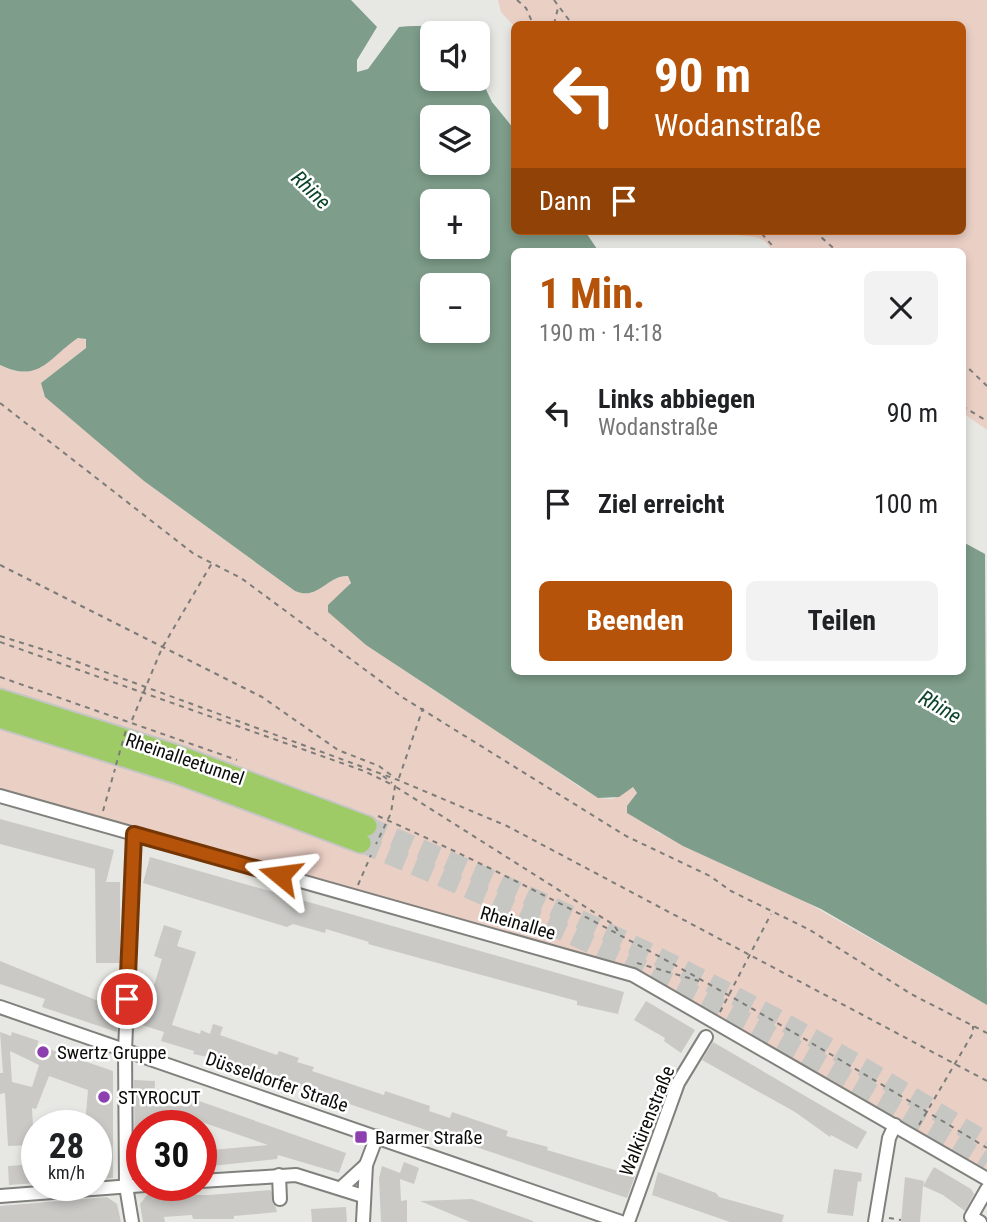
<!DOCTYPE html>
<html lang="de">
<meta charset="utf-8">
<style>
:root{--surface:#fff;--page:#f2f2f2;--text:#202124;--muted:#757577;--accent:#b45309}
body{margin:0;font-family:"Roboto Condensed",sans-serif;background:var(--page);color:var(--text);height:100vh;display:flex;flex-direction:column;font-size:26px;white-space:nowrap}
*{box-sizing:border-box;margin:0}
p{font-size:23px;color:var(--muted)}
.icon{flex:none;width:38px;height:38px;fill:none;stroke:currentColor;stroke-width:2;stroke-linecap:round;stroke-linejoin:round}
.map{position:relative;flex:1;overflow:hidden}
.side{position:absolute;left:511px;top:248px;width:455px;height:427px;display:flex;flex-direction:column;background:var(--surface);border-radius:10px;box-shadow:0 4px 10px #0003}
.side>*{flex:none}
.guide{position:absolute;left:511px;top:21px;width:455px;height:214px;border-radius:10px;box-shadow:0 4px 10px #0003;background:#b45309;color:#fff;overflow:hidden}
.fabs{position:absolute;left:420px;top:21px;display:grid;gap:14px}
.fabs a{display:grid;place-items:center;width:70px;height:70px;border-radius:10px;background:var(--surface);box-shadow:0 4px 10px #0003;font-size:35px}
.speed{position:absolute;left:21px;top:1110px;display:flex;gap:14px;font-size:35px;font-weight:700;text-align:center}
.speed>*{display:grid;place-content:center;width:91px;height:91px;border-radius:50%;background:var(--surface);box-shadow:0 4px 10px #0003;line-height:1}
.speed small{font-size:18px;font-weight:400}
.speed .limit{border:10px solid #d22;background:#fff;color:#111}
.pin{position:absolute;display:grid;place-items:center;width:60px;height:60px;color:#fff;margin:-30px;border:4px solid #fff;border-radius:50%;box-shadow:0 2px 7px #0007}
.me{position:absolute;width:77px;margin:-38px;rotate:286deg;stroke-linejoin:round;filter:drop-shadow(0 0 5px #0008)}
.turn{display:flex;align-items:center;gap:24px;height:147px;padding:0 28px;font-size:32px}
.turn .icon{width:91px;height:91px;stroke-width:2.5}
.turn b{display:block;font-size:49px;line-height:60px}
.then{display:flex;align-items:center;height:66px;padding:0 28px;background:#0003;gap:14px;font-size:26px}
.round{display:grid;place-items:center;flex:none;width:74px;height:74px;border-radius:10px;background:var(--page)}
.head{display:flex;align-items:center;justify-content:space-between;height:119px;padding:0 28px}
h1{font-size:42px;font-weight:700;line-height:52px;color:var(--accent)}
.cta{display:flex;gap:14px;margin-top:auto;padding:14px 28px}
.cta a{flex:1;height:80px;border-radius:10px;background:var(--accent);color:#fff;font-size:28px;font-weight:700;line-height:80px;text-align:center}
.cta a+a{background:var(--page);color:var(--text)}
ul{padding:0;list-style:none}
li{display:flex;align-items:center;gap:21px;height:91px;padding:0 28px}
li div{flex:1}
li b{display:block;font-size:26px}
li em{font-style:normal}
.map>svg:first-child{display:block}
.green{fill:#eacfc5}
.water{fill:#7e9d8a;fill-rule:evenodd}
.building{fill:#cbc9c6;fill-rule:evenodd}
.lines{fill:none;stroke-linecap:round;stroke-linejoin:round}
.highway-tunnel{stroke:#c6c6c3;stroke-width:19;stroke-dasharray:19 10;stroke-linecap:butt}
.minor-casing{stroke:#80807c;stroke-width:16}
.highway-casing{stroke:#c5c5c4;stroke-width:23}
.path{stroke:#7c7c79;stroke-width:2;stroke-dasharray:5 5;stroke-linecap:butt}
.minor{stroke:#fff;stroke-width:12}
.highway{stroke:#9ecb66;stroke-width:19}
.path-bridge{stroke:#7c7c79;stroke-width:2;stroke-dasharray:5 5;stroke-linecap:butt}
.route-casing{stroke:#753606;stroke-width:18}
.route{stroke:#b45309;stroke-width:12}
.poi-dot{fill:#8d3eaf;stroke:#fff;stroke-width:2.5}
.labels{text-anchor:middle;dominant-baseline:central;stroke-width:5;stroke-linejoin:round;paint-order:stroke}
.street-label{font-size:19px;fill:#0c0c0b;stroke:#fff}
.poi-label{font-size:19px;fill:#0c0c0b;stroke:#fff;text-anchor:start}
.water-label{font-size:21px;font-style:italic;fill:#0a442a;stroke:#fff}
</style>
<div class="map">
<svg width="987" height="1222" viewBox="0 0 987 1222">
<rect width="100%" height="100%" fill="#e7e7e3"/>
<g class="green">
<path d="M498,0H987V430L963,413L962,252H774C770,248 767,242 763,240C755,235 737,237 723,231H962V24L514,26L501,12Z"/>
<path d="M81,337L88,342L86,348L41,383L144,481L295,591C319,601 327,575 348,576L351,580L348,586L392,662L447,699L457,702L578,786L598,798L613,799L633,787L657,832L783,889L987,1005V1170L646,974L0,792V365C41,386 49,352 81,337Z"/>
</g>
<path class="water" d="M0,0H351L377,27L357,60V72L368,69L399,27C416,25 431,25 446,33H432V79H478V73L492,102L514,129V231H585L599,252H514V672H962L963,542L985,554L987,1005L821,909L683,846L627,813V806L637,793L633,787L619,797L598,798L366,645L328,612V605L351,583L348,576C327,575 319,601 295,591L144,481L45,397L41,383L86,348V339L78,338C48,358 40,384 0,365ZM432,117H478V163H432ZM432,201H478V247H432ZM432,285H478V331H432Z"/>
<g class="building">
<path d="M0,819L114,850L106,882H120V963H96L95,869L0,844Z"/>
<path d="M150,857L624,992L618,1014L577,1005V1001L368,944L369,942L326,929L325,933L293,924L287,927L143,883Z"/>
<path d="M164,925L182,931L177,946L196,952L172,1025L200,1034L201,1030L210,1034L213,1024L223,1027L220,1035L277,1055L279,1051L299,1058L297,1062L314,1067L312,1071L384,1095L385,1091L430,1106L429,1111L450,1118L452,1112L508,1131L506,1136L548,1147L547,1150L635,1176L627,1198L213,1058L193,1054L194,1051L161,1041L164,1032L142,1025L162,959L154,956Z"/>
<path d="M0,961L118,1009L117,1032L42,1007L45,999L0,984Z"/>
<path d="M646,1001L695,1030L681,1053L664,1041L665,1038L634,1020Z"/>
<path d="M0,1032L11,1036L12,1032L39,1041L37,1045L113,1071V1178L96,1179V1125H85L88,1090L49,1076L36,1109L32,1108L34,1145L8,1146L5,1093L0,1094V1073H3ZM10,1051L39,1065L32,1087L12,1082Z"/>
<path d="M713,1042L867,1132L857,1149L831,1135L830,1137L795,1112L702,1060Z"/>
<path d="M134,1080L155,1081L154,1106H185L188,1097L346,1153L339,1173L278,1155L277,1159L201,1167V1151L268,1145L190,1118L189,1120L176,1116L154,1115V1125H142V1172L135,1173Z"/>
<path d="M404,1162L419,1168L414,1184L400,1179L401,1201L407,1200V1222H381L379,1178L382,1166L400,1173Z"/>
<path d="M37,1164V1183L9,1185L8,1166Z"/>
<path d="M934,1167L971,1189L974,1194L965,1211L943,1195L923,1186L920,1222H901L905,1177L924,1181L923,1186Z"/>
<path d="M834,1169L862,1173L861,1182L858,1181L853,1216L827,1213Z"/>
<path d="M658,1172L716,1193L719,1197L784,1215L782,1222H730L652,1195Z"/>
<path d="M271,1190L277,1212L234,1216V1219H193L192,1215L164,1217L165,1222H143L140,1204L147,1195L190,1191L191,1195H209Z"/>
<path d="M107,1197L117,1204L121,1222H0V1206Z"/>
<path d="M472,1199L533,1221V1222H470L420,1201Z"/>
<path d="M346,1207L347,1222H312L311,1209Z"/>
</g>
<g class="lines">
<g class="highway-tunnel">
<path d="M367,826C521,890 673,959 818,1041C875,1073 931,1108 987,1142"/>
<path d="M361,843C489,897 617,953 740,1018C824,1063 906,1112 987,1162"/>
</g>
<g class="minor-casing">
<g id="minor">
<path d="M0,796L633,975L987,1179"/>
<path d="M0,1007L621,1222"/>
<path d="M279,1175L280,1199"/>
<path d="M201,1181L296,1175L363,1196"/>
<path d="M341,1188L366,1165"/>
<path d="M0,1196L145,1185"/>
<path d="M132,1222L126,1186L125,1051L134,834"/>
<path d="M363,1222L366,1165L377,1136"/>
<path d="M628,1222L678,1083L706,1037"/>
<path d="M875,1222L889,1138L895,1125"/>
<path d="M980,1222L971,1217L987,1189"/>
</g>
</g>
<g class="highway-casing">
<g id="highway">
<path d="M0,699L180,756L367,826"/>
<path d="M0,718L178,774L361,843"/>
</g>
</g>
<g class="path">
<path d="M517,0L526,8L533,24"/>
<path d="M554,0L572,24"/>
<path d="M554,24L558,8"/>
<path d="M752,231L762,234L778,252"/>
<path d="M814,231L838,252"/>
<path d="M962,362L987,386"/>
<path d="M0,403L194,554L241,578L402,697L626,836L710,876L731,891L810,930L911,994L987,1033"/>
<path d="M962,406L987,421"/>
<path d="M0,565L262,697L338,750L379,766L395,778"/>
<path d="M0,636L48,651L398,780L507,826L987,1081"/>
<path d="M0,642L364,771L395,786L391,813L376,844"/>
<path d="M0,677L237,760"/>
<path d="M132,720L162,648L212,563"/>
<path d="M383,776L392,783"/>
<path d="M399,778L423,708"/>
<path d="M396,787L614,925L619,933"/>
<path d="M103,811L115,769"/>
<path d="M378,816C590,910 789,1028 987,1148"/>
<path d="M358,885L371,855"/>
<path d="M637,963L699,981"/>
<path d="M720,1012L771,914"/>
<path d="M919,1125L973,1033V1026"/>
<path d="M889,1218L901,1220"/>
</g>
<use href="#minor" class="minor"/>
<use href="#highway" class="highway"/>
<path class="path-bridge" d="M116,765L126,730"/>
</g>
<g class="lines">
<g class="route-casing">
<path id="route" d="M127,999L134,834L280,875"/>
</g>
<use href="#route" class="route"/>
</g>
<g class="poi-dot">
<circle cx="43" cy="1052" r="7"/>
<circle cx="104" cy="1097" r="7"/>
<rect x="354" y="1130" width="14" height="14" rx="3.5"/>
</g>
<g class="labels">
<g class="street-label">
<text transform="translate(185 759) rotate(19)">Rheinalleetunnel</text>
<text transform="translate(518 923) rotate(16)">Rheinallee</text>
<text transform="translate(277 1082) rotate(19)">Düsseldorfer Straße</text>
<text transform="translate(647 1121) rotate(-68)">Walkürenstraße</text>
</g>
<g class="poi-label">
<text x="57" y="1052">Swertz Gruppe</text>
<text x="118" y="1097">STYROCUT</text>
<text x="375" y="1137">Barmer Straße</text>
</g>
<g class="water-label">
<text transform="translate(311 190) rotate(44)">Rhine</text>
<text transform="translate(940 707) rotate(30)">Rhine</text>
</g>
</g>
</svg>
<div class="fabs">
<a><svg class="icon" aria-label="sound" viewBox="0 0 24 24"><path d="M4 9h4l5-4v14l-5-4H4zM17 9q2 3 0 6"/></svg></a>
<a><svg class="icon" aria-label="layers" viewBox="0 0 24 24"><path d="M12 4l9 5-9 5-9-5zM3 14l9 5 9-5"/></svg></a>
<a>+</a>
<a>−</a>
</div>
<div class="speed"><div>28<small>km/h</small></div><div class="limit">30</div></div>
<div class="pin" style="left:127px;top:999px;background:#d93025"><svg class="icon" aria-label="arrive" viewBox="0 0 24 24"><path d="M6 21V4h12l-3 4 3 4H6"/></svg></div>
<svg class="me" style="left:280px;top:875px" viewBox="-20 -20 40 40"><path d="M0-17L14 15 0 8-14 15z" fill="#b45309" stroke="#fff" stroke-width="4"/></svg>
<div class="guide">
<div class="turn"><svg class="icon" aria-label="left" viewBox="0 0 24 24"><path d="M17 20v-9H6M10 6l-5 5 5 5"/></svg><div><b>90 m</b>Wodanstraße</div></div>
<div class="then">Dann<svg class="icon" aria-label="arrive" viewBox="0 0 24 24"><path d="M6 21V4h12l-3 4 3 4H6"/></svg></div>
</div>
<section class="side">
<div class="head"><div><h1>1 Min.</h1><p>190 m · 14:18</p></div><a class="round"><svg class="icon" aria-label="close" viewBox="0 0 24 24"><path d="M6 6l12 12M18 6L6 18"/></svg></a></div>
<ul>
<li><svg class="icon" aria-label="left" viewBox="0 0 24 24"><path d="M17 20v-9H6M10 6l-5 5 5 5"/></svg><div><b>Links abbiegen</b><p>Wodanstraße</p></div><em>90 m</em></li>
<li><svg class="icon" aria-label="arrive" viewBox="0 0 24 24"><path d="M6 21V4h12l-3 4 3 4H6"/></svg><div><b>Ziel erreicht</b></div><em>100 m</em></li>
</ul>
<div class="cta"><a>Beenden</a><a>Teilen</a></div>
</section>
</div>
